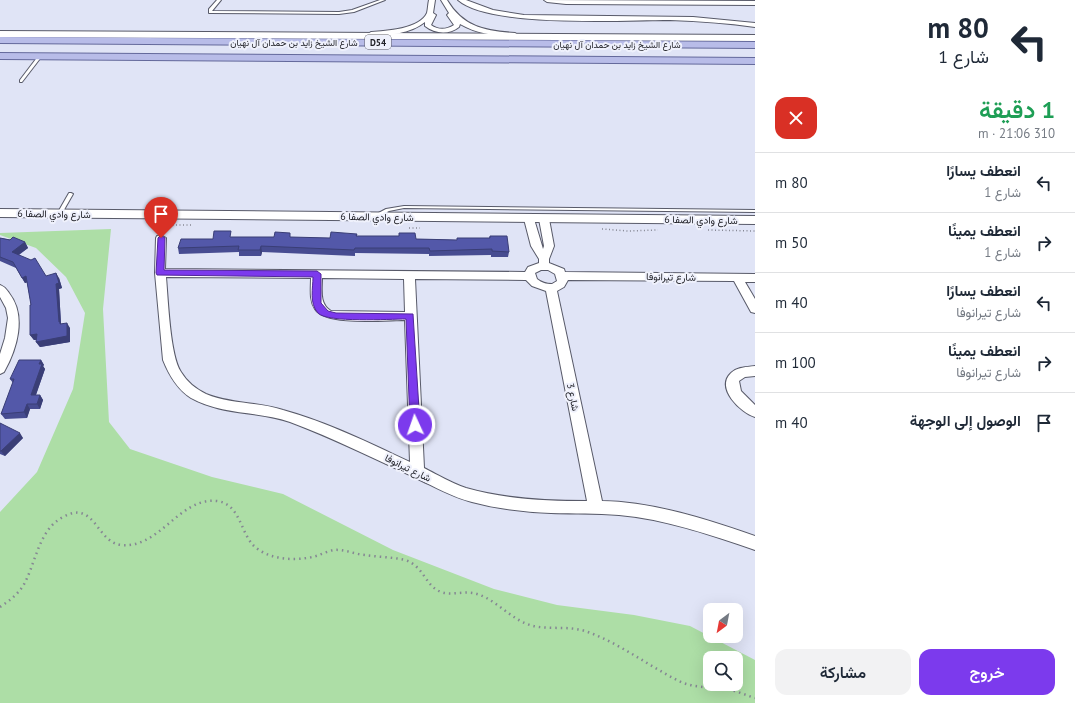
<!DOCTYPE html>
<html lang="ar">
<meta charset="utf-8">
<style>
:root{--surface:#fff;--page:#f2f2f3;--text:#1f2937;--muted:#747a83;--line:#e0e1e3;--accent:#7c3aed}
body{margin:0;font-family:"PT Sans",Vazirmatn,sans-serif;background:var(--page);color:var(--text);direction:rtl;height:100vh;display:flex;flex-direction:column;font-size:15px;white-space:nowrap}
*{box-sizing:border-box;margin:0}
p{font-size:13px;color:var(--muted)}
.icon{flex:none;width:22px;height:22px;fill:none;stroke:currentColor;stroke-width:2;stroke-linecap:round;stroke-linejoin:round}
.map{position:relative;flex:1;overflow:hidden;direction:ltr}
.drawer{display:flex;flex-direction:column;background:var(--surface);width:320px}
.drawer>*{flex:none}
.hud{background:#fff;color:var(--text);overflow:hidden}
.needle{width:26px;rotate:212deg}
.buttons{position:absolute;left:703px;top:603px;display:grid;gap:8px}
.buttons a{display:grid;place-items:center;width:40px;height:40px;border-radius:8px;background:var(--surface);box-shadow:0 4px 16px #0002;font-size:20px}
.pin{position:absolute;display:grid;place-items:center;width:34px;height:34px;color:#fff;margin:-41px -17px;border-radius:50% 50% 50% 0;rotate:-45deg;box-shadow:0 0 4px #0007}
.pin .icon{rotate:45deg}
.me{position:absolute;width:44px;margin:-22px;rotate:357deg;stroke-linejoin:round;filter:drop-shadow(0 0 3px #0008)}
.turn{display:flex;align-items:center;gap:14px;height:84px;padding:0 20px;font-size:18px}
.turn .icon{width:52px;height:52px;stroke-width:2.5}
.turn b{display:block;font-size:28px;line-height:34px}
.round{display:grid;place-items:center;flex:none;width:42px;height:42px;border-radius:12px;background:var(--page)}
.head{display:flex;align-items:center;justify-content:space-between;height:68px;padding:0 20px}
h1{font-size:24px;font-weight:600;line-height:30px;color:#1e9e55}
.cta{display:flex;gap:8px;margin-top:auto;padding:8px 20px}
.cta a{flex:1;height:46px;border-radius:12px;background:var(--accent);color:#fff;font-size:16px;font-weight:600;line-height:46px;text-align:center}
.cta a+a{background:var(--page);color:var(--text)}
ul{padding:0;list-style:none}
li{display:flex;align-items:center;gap:12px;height:60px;padding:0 20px;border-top:1px solid var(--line)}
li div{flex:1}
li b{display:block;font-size:15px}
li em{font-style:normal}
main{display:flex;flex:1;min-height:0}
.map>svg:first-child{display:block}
.green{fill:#addea6;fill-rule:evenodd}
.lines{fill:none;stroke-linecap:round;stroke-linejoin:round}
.service-casing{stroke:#585a69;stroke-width:2}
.minor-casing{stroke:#585a69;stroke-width:2}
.tertiary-casing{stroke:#585a69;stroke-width:2}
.secondary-casing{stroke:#585a69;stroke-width:2}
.primary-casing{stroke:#64699b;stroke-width:2}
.path-far1{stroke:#858793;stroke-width:1.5;stroke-dasharray:1 2.5;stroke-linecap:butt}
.path{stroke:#858793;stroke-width:2.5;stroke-dasharray:1.5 4;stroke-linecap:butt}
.service{fill:#fff;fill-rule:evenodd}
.minor{fill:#fff;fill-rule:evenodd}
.tertiary{fill:#fff;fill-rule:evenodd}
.secondary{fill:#fff;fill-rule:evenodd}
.primary{fill:#b8bce8;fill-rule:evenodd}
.wall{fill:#474c91}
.shaded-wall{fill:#3a3e76}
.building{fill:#5358a9;stroke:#3a3e76}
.route{fill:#7c3aed;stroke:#51269a}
.labels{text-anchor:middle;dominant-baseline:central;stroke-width:4;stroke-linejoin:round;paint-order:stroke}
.far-street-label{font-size:9px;fill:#202127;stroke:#eff1fc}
.shield{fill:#eff1fc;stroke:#5e5f67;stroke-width:1}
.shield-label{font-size:9px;font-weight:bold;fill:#202127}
.street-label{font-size:10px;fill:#202127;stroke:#eff1fc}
</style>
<main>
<section class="drawer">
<div class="hud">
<div class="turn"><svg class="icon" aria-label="left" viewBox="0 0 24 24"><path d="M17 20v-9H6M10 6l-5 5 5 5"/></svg><div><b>80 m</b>شارع 1</div></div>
</div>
<div class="head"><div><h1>1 دقيقة</h1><p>310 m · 21:06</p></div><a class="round" style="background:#d93025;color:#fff"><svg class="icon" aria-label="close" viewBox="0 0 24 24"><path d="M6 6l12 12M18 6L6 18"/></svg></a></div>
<ul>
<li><svg class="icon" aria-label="left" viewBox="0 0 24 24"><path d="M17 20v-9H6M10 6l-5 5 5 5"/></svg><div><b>انعطف يسارًا</b><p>شارع 1</p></div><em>80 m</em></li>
<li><svg class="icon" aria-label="right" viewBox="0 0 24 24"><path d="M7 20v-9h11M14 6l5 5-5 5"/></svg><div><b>انعطف يمينًا</b><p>شارع 1</p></div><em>50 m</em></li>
<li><svg class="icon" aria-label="left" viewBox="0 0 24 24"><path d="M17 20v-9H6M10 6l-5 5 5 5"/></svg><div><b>انعطف يسارًا</b><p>شارع تيرانوفا</p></div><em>40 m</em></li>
<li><svg class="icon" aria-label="right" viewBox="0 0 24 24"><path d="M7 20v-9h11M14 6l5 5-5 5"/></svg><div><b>انعطف يمينًا</b><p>شارع تيرانوفا</p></div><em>100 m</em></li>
<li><svg class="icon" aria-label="arrive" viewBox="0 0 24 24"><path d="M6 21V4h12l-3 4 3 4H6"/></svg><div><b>الوصول إلى الوجهة</b></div><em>40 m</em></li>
</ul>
<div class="cta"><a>خروج</a><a>مشاركة</a></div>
</section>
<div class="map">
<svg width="755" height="703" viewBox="0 0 755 703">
<rect width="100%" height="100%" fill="#e0e4f6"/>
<path class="green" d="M111,229L103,309L109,422L130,449L212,477L283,494L393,550L494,589L557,605L634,615L690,626L755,660V703H0V512L37,472L73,389L85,313L66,277L36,248L0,235V233ZM710,658H736V684H710Z"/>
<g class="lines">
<g class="service-casing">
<g id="service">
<path d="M217,0H221L212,11L339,12L352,10L380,0H385L354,12L339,14L209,13V9Z"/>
<path d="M39,55L42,56L22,82H20V80Z"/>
<path d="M69,193H71L73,194L61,215H57V214Z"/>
<path d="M404,206L755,210V212L404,208L389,211L375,218L373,216L386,209Z"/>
</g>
</g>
<g class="minor-casing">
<g id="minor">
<path d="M429,0H435L433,13L436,15L431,25C438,30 446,30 454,25L447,15L449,13L441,0H447C463,27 485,31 515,33L518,35L515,37C496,36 477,34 460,24L459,27C449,35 435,34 425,26V22C410,34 389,35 371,36L368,34L371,32C386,31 420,29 427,13C428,9 428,4 429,0Z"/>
<path d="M458,0H466L493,10L524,15L693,17L755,23V27C727,23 699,21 670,20C624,20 490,28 458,0Z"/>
<path d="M544,0L755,1V5L566,4L547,2Z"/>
<path d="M529,216L534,219L543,249L544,246L539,219L544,216L549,219L554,246L549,259V263L564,269L565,272L755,274V282H745L755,299V313L751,312L734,281L568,280L564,287L557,291L602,501C654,502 706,519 755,536V550C711,535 665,519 619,515C596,513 574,514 551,513C525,512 498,509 472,502C452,497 435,487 416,478C375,459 333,438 290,422C258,411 221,415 191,398C177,389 169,375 163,360L155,273L156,238L157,236L161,235L166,238L165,269L525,272L528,267L539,263V259L531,246L524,219ZM541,270H548L555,274L557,281L552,284C546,284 542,283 537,279L535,273ZM166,277L311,278C311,288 309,300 315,309C325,326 385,320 405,320L410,462C369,443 327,422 283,410C259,402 229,404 206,394C196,389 187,382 181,372C170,356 168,299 166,277ZM322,278L404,279L405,312L331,311C319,304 322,290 322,278ZM415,279L526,280L532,286L546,291L587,501C547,501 504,499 466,488C451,483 438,475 424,468Z"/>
<path d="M0,285C5,287 6,289 9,293C27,316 17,349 4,372L0,374V354L5,338L8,318L6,308L0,297Z"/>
<path d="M755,366V376L745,377L739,381L741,391L755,405V417C741,413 715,388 731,373C737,367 747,367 755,366Z"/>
</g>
</g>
<g class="tertiary-casing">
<path id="tertiary" d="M0,31L755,35V41L0,37Z"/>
</g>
<g class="secondary-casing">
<path id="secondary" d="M0,209L755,216V224L0,217Z"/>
</g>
<g class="primary-casing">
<g id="primary">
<path d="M0,37L755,42V48L0,43Z"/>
<path d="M0,53L755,58V64L0,59Z"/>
</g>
</g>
<g class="path-far1">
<path d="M169,225H192"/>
<path d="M409,228H420"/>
<path d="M602,229L628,231L658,230"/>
<path d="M708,230L755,231"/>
</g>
<path class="path" d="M0,607C9,601 17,595 23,586C36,564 38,530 63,517C95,499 96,542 121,545C160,549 179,497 217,501C240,504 240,531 253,545C258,550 265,554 272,556C286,560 302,560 316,556C322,554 328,551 334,550C344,549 354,554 365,555C378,557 392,557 405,560C424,566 425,586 441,592C453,596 465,590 477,594C496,600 509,617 527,624C545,631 566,625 585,631C620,643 648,666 681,682C695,688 710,687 725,689C735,690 745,695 755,698"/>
<use href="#service" class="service"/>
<use href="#minor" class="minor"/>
<use href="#tertiary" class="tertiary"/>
<use href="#secondary" class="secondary"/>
<use href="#primary" class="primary"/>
</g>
<g class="wall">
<path d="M357,234V236L416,239L457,240V238H489L490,236L509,252L508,257H491V255L429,256V254L355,253V256L262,252L261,256H239V252L179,254L178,248L213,239L232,237L330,238Z"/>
<path d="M0,238L25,242L28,248L19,255L46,276L59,278L62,288L59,289L61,324L70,328V342L40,347L36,342L37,340H34L30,335L31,305L27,282L25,283L16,268L0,261Z"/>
<path d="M41,360L44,365L43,366L45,369L36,395H40L43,400L40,409H30L27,418L5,419L1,414L13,383L10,379Z"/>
<path d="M0,423L23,438L5,456L0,454Z"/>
</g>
<g class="shaded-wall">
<path d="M25,242L28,248L15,257L12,252Z"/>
<path d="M261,246L262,252L261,256L260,250Z"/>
<path d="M56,273L59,278L62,288L59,289L61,324L63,328L59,322L56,284Z"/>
<path d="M26,276L29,282L25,283L22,278Z"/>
<path d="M67,323L70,328V342L40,347L36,342Z"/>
<path d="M37,334L40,339L34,340L30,335Z"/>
<path d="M41,360L44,365L43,366L45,369L34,400L31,395L39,364Z"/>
<path d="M40,395L43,400L40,409L37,404Z"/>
<path d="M27,404L30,409L27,418L24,412Z"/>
<path d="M20,433L23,438L5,456L1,451Z"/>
</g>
<g class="building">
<path d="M214,231H231L230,237H274L275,232L290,233V237L330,238L331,232L357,234L356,236H399V233H415L416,239L457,240V238H490V236H507L509,252L492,251V249L430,251L429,248H355L354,250L261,246L260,250H238L239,246L178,248L181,239H213Z"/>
<path d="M13,237L25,242L12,252L31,260L35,258L46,276L56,273L59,283L56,284L59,322H60V324L67,323V336L36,342L37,334L30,335V305H31L26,276L22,278L13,262L0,257V238L10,240Z"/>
<path d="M19,360H41L39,364H42L31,395H40L37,404H27L24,412L1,414L14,379H10Z"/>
<path d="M0,423L20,433L1,451H0Z"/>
</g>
<path class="route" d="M161,235L165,238L164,270L317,271L321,274V303L328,311L336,313L413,314L420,425L419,428L415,429L412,428L410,425L406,319C390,319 327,323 318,313C309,303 313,288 313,277L157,275L156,273L158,238Z"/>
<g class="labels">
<g class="far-street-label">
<text x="294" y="42">شارع الشيخ زايد بن حمدان آل نهيان</text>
<text x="617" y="44">شارع الشيخ زايد بن حمدان آل نهيان</text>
</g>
<rect class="shield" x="365" y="35" width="26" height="14" rx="3"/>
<g class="shield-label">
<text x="378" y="42">D54</text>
</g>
<g class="street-label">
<text transform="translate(54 214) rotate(1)">شارع وادي الصفا 6</text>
<text transform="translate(377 217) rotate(1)">شارع وادي الصفا 6</text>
<text transform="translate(701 220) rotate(1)">شارع وادي الصفا 6</text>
<text transform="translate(671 277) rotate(1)">شارع تيرانوفا</text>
<text transform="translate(573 397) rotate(78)">شارع 3</text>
<text transform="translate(408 468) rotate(26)">شارع تيرانوفا</text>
</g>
</g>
</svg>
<div class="buttons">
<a><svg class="needle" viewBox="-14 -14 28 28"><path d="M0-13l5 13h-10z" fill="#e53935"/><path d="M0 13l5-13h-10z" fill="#747a83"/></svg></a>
<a><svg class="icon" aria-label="search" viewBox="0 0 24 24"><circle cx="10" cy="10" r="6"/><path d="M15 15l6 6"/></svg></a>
</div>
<div class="pin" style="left:161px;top:238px;background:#d93025"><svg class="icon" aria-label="arrive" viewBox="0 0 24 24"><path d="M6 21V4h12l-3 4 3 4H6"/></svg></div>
<svg class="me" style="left:415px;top:425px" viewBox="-20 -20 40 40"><circle r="17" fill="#7c3aed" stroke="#fff" stroke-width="3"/><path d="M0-11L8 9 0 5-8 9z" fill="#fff"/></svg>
</div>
</main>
